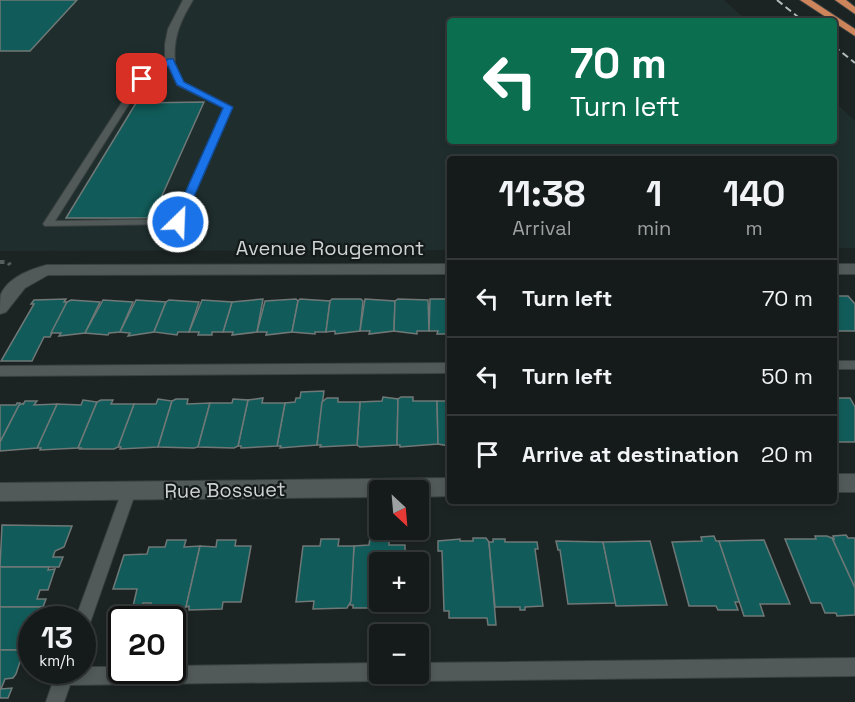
<!DOCTYPE html>
<meta charset="utf-8">
<style>
:root{--surface:#151a1a;--page:#222727;--text:#f1f3f6;--muted:#9da1a2;--line:#343839}
body{margin:0;font-family:"Space Grotesk",sans-serif;background:var(--page);color:var(--text);height:100vh;display:flex;flex-direction:column;font-size:22px;white-space:nowrap}
*{box-sizing:border-box;margin:0}
p{font-size:20px;color:var(--muted)}
.icon{flex:none;width:33px;height:33px;fill:none;stroke:currentColor;stroke-width:2;stroke-linecap:round;stroke-linejoin:round}
.map{position:relative;flex:1;overflow:hidden}
.details{position:absolute;left:447px;top:156px;width:390px;height:348px;display:flex;flex-direction:column;background:var(--surface);border-radius:6px;box-shadow:0 3px 9px #0003,0 0 0 2px var(--line)}
.details>*{flex:none}
.top-card{position:absolute;left:447px;top:18px;width:390px;height:126px;border-radius:6px;box-shadow:0 3px 9px #0003,0 0 0 2px var(--line);background:#0b6e4f;color:#fff;overflow:hidden}
.needle{width:39px;rotate:154deg}
.controls{position:absolute;left:369px;top:480px;display:grid;gap:12px}
.controls a{display:grid;place-items:center;width:60px;height:60px;border-radius:6px;background:var(--surface);box-shadow:0 3px 9px #0003,0 0 0 2px var(--line);font-size:30px}
.speed{position:absolute;left:18px;top:606px;display:flex;gap:12px;font-size:30px;font-weight:700;text-align:center}
.speed>*{display:grid;place-content:center;width:78px;height:78px;border-radius:50%;background:var(--surface);box-shadow:0 3px 9px #0003,0 0 0 2px var(--line);line-height:1}
.speed small{font-size:15px;font-weight:400}
.speed .limit{border:3px solid #111;border-radius:9px;background:#fff;color:#111}
.pin{position:absolute;display:grid;place-items:center;width:51px;height:51px;color:#fff;margin:-26px;border-radius:12px;box-shadow:0 3px 9px #0006}
.me{position:absolute;width:66px;margin:-33px;rotate:24deg;stroke-linejoin:round;filter:drop-shadow(0 0 4px #0008)}
.turn{display:flex;align-items:center;gap:21px;height:126px;padding:0 24px;font-size:27px}
.turn .icon{width:78px;height:78px;stroke-width:2.5}
.turn b{display:block;font-size:42px;line-height:51px}
.eta{display:flex;justify-content:space-evenly;align-items:center;height:102px;text-align:center}
.eta b{font-size:36px;font-weight:700;line-height:42px}
ul{padding:0;list-style:none}
li{display:flex;align-items:center;gap:18px;height:78px;padding:0 24px;border-top:2px solid var(--line)}
li div{flex:1}
li b{display:block;font-size:22px}
li em{font-style:normal}
.map>svg:first-child{display:block}
.built{fill:#1f2e2d}
.building{fill:#115c5a;stroke:#6f7877;stroke-width:1.5}
.lines{fill:none;stroke-linecap:round;stroke-linejoin:round}
.lane-casing{stroke:#3a4040;stroke-width:2}
.street-casing{stroke:#3a4040;stroke-width:2}
.highway-casing{stroke:#3a4040;stroke-width:2}
.path{stroke:#575d5d;stroke-width:4;stroke-dasharray:4.5 4.5;stroke-linecap:butt}
.lane{fill:#515959;fill-rule:evenodd}
.street{fill:#515959;fill-rule:evenodd}
.highway{fill:#ce855c;fill-rule:evenodd}
.rail{stroke:#b5baba;stroke-width:2;stroke-dasharray:7 4;stroke-linecap:butt}
.route{fill:#1a73e8;stroke:#114b97;stroke-width:1.5}
.labels{text-anchor:middle;dominant-baseline:central;stroke-width:4.5;stroke-linejoin:round;paint-order:stroke}
.street-label{font-size:20px;fill:#cfd4d3;stroke:#131a19}
</style>
<div class="map">
<svg width="855" height="702" viewBox="0 0 855 702">
<rect width="100%" height="100%" fill="#1c2323"/>
<path class="built" d="M0,0H724L747,21H450V141H834V101L855,121V248H834V159H450V250L0,251Z"/>
<g class="building">
<path d="M0,0H77L30,51H0Z"/>
<path d="M204,102L152,218H66L136,103Z"/>
<path d="M834,296H848L855,304V331H839L834,323Z"/>
<path d="M66,299L64,302H67L50,337H44L32,361H1L34,304H31L34,300Z"/>
<path d="M263,299L257,332L232,335L233,332H223L232,302Z"/>
<path d="M296,299L298,301L292,332L266,335L267,332H257L265,301Z"/>
<path d="M300,299L330,301L326,332H315V334L292,332L298,301Z"/>
<path d="M332,299H361L363,301L360,331L335,334V331L326,332L330,301Z"/>
<path d="M365,299L395,301L394,331L369,334L370,331H360Z"/>
<path d="M398,299L428,300L429,331H417V334L394,331L395,301Z"/>
<path d="M430,299H450V334H437L438,331H429Z"/>
<path d="M71,300L100,302L85,333L59,336L61,333H51L67,302Z"/>
<path d="M103,300L133,302L120,332L109,333L108,335L85,333Z"/>
<path d="M136,300L166,302L154,332L128,336L130,333L120,332Z"/>
<path d="M169,300L199,302L189,332H178L177,335L154,332L166,302Z"/>
<path d="M202,300L232,302L223,332H212V335H198L199,332H189Z"/>
<path d="M324,391L317,445L280,448L281,446H277L285,403L295,402L296,398H300L301,392Z"/>
<path d="M383,397L398,399L397,445L360,447L357,445L360,402L382,401Z"/>
<path d="M401,397H413V401H437L438,444L400,447V445H397L398,399Z"/>
<path d="M263,398L262,403H285L277,446L241,448V446H238L248,400Z"/>
<path d="M327,398H338V402H360L357,445L320,447L321,445H317L322,402Z"/>
<path d="M834,398H850L855,407V442H834Z"/>
<path d="M158,399L172,401L158,447L120,449L121,447H118L134,404H156Z"/>
<path d="M176,399H188L187,404L210,403L198,447L194,448L158,447L172,401Z"/>
<path d="M233,399L248,400L238,446L234,448L198,447L210,403H232Z"/>
<path d="M83,400L97,402L78,448L40,450L41,448H37L57,404L81,405Z"/>
<path d="M101,400H113L111,404H134L118,447L114,449H80L81,448H78L97,402Z"/>
<path d="M25,401H37L34,405L57,404L37,448L0,451V442L19,405L24,403L23,405Z"/>
<path d="M437,401H450V446L438,444Z"/>
<path d="M17,403H20L0,442V405H16Z"/>
<path d="M2,525L72,526L64,547L55,551L53,557H63L59,567H0Z"/>
<path d="M846,535L848,538H855V588L832,538L834,539L833,536Z"/>
<path d="M714,536L716,541H719L740,602H735L738,610H718L716,606H689L672,542L702,541L701,537Z"/>
<path d="M815,536H827L832,538L855,588V615L837,616L836,613H825L821,603H811L785,539H816Z"/>
<path d="M370,538H389V545H405V562H380V602H387V608H353V605H350L354,546L369,545Z"/>
<path d="M473,538H486L489,542L496,625H488L487,618H449V611H444L442,551H438V541L460,539V541H473Z"/>
<path d="M321,539H339L338,546H354L351,601L347,608L313,609L314,601L296,602L303,546H320Z"/>
<path d="M493,539H505V542H537L538,549H535L543,606L525,607V610H520V607H495L489,542H493Z"/>
<path d="M167,540H186L184,547L200,546L186,607L182,609L149,610L151,603H143L140,614L131,615L137,589H113L124,555L147,554L149,547H165Z"/>
<path d="M217,540H236L235,546H251L241,602H223L222,609L189,610V606L186,607L200,546L216,547Z"/>
<path d="M764,540L790,604H760L764,616H744L719,541Z"/>
<path d="M556,541L603,542L616,603L568,604L560,550H558Z"/>
<path d="M650,541L667,605L616,606L603,542Z"/>
<path d="M0,567H49L48,570L55,569L48,590H40L37,599H46L43,607H0Z"/>
<path d="M0,607H43L39,616H29L26,626L32,625V634L27,647L21,646L20,650H0Z"/>
<path d="M0,650H20L19,653H23L16,674L13,678L5,679L1,689L12,688L8,698H0Z"/>
</g>
<g class="lines">
<g class="lane-casing">
<g id="lane">
<path d="M167,59H173L183,82L232,107L181,224L45,226L43,224L137,79ZM168,65L177,85L224,108L174,219L55,221L143,82Z"/>
<rect x="834" y="361" width="21" height="8"/>
<path d="M450,363V373L0,376V366Z"/>
<path d="M129,485L134,487L136,491L90,623L88,629L82,631V620H75L122,491L124,487Z"/>
<path d="M855,658V676L418,681L412,678L410,674H418V663Z"/>
<path d="M380,663V674H388L386,678L380,681L70,685L64,702H46L57,670H82V667H122V670H172V666Z"/>
</g>
</g>
<g class="street-casing">
<g id="street">
<path d="M183,0H193C181,20 173,37 175,61L170,64L165,61V44L168,29Z"/>
<path d="M450,264V274L48,275L25,288L6,312L0,314C0,308 0,299 1,294C9,277 31,269 47,265Z"/>
<rect x="834" y="264" width="21" height="10"/>
<rect x="834" y="474" width="21" height="18"/>
<path d="M450,478V496L418,497V490H380V497L0,501V483Z"/>
</g>
</g>
<g class="highway-casing">
<g id="highway">
<path d="M800,0H811L855,29V36Z"/>
<path d="M835,0H846L855,7V14Z"/>
</g>
</g>
<path class="path" d="M0,262H8L10,265"/>
<use href="#lane" class="lane"/>
<use href="#street" class="street"/>
<use href="#highway" class="highway"/>
<g class="rail">
<path d="M777,0L803,21"/>
<path d="M834,46L855,63"/>
</g>
</g>
<path class="route" d="M168,59H173L184,82L233,107L183,222L178,226L172,222L223,108L177,85L168,66L145,81H139V78Z"/>
<g class="labels">
<g class="street-label">
<text x="330" y="248">Avenue Rougemont</text>
<text transform="translate(225 490) rotate(-1)">Rue Bossuet</text>
</g>
</g>
</svg>
<div class="controls">
<a><svg class="needle" viewBox="-14 -14 28 28"><path d="M0-13l5 13h-10z" fill="#e53935"/><path d="M0 13l5-13h-10z" fill="#9da1a2"/></svg></a>
<a>+</a>
<a>−</a>
</div>
<div class="speed"><div>13<small>km/h</small></div><div class="limit">20</div></div>
<div class="pin" style="left:142px;top:79px;background:#d93025"><svg class="icon" aria-label="arrive" viewBox="0 0 24 24"><path d="M6 21V4h12l-3 4 3 4H6"/></svg></div>
<svg class="me" style="left:178px;top:222px" viewBox="-20 -20 40 40"><circle r="17" fill="#1a73e8" stroke="#fff" stroke-width="3"/><path d="M0-11L8 9 0 5-8 9z" fill="#fff"/></svg>
<div class="top-card">
<div class="turn"><svg class="icon" aria-label="left" viewBox="0 0 24 24"><path d="M17 20v-9H6M10 6l-5 5 5 5"/></svg><div><b>70 m</b>Turn left</div></div>
</div>
<section class="details">
<div class="eta">
<div><b>11:38</b><p>Arrival</p></div>
<div><b>1</b><p>min</p></div>
<div><b>140</b><p>m</p></div>
</div>
<ul>
<li><svg class="icon" aria-label="left" viewBox="0 0 24 24"><path d="M17 20v-9H6M10 6l-5 5 5 5"/></svg><div><b>Turn left</b></div><em>70 m</em></li>
<li><svg class="icon" aria-label="left" viewBox="0 0 24 24"><path d="M17 20v-9H6M10 6l-5 5 5 5"/></svg><div><b>Turn left</b></div><em>50 m</em></li>
<li><svg class="icon" aria-label="arrive" viewBox="0 0 24 24"><path d="M6 21V4h12l-3 4 3 4H6"/></svg><div><b>Arrive at destination</b></div><em>20 m</em></li>
</ul>
</section>
</div>
